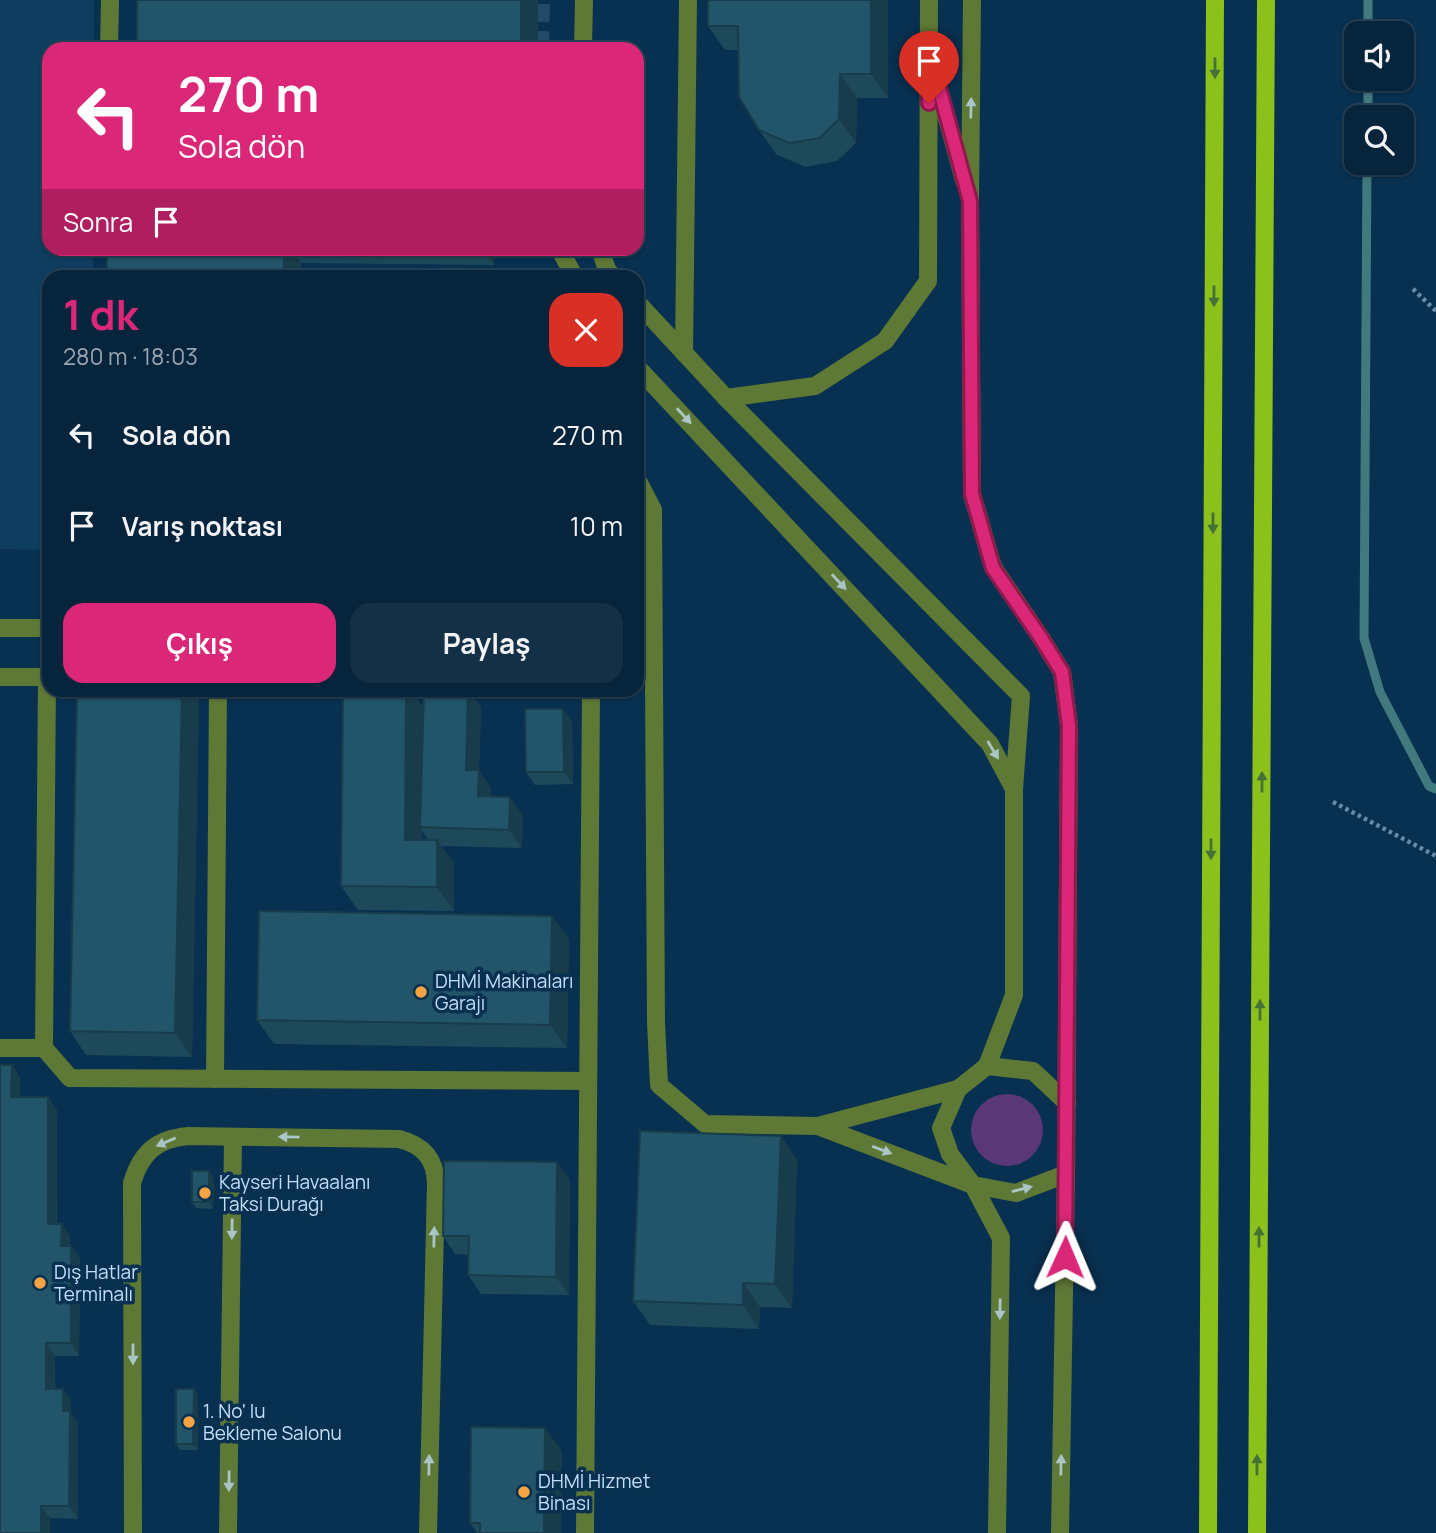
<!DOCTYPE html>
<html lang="tr">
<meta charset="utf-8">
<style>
:root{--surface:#06243c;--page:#143047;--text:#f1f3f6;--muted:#98a4af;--line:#274156;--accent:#db2777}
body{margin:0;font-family:Manrope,sans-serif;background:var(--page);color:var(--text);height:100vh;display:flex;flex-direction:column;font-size:26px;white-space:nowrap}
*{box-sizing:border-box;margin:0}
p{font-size:23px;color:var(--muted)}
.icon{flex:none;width:38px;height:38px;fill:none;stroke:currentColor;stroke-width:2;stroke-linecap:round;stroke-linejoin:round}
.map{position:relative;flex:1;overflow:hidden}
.details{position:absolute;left:42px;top:270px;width:602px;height:427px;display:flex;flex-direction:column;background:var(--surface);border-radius:21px;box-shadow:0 2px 5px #0004,0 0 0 2px var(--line)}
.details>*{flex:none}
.guide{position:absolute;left:42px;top:42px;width:602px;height:214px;border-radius:21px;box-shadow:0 2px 5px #0004,0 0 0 2px var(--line);background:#db2777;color:#fff;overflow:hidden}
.fabs{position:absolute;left:1344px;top:21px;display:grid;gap:14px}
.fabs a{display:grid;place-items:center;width:70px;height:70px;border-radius:14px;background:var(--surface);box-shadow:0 2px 5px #0004,0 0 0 2px var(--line);font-size:35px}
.pin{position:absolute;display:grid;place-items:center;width:60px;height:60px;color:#fff;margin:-72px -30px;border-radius:50% 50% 50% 0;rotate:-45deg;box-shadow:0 0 7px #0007}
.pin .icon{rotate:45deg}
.me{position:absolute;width:77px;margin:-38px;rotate:1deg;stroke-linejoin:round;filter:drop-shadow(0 0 5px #0008)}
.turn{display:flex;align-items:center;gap:24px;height:147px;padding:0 21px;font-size:32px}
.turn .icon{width:91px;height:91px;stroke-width:2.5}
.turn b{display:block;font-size:49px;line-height:60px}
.then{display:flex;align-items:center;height:66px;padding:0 21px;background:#0003;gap:14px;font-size:26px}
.round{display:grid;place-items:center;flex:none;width:74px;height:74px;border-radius:21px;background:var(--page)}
.headline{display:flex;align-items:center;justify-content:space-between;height:119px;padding:0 21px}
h1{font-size:42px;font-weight:700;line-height:52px;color:var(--accent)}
.button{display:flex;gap:14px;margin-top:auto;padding:14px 21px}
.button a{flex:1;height:80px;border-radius:21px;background:var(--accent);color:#fff;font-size:28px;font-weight:700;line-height:80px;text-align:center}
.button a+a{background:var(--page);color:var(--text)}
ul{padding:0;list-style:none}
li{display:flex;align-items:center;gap:21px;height:91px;padding:0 21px}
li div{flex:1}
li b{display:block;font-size:26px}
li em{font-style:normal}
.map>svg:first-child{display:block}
.built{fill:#0e3d5f}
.green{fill:#5a3878}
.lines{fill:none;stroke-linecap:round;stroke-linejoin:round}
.stream{stroke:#417a7e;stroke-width:9}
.minor-tunnel{stroke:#244a69;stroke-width:18;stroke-dasharray:18 9;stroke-linecap:butt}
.path{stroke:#6a8ba8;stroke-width:4.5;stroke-dasharray:3.5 3.5;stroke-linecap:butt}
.minor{stroke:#5e7835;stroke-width:18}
.major{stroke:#8cc01a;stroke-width:18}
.wall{fill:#1d495a;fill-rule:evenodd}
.shaded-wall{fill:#183c4a}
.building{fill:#225569;stroke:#183c4a;stroke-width:2}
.oneway{fill:#437138}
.oneway2{fill:#aac5c7}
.route-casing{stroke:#8e194d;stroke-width:18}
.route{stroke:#db2777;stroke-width:12}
.poi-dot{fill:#f4a444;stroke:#083050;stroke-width:2.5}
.labels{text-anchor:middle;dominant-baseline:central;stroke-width:7;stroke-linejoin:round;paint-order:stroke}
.poi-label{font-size:19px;fill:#c4dff8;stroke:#083050;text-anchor:start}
</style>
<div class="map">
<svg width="1436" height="1533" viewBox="0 0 1436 1533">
<rect width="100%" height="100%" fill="#083050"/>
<path class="built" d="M0,0H94V49H49V248L93,249V276H49V550L0,549Z"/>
<circle class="green" cx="1007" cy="1130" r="36"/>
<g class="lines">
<g class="stream">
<path d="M1368,33V0"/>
<path d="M1368,117V79"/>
<path d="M1367,163L1364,638L1380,692L1429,786L1436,789"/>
</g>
<path class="minor-tunnel" d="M540,49L541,0"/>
<g class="path">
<path d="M1413,289L1436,311"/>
<path d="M1333,802L1436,856"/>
</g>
<g class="minor">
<path d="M972,0L970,201L972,494L993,567L1041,638L1062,672L1069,726L1066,1174L1060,1533"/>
<path d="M109,49L110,0"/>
<path d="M583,49L584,0"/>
<path d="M935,75L964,180"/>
<path d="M559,248L574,276"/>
<path d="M600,248L607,270L613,276"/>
<path d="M637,302L726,398L1021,696L1014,789V995L987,1066"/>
<path d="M684,353L688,0"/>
<path d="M637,367L990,744L1014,789"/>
<path d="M726,398L815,386L885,341L928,281L929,0"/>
<path d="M637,479L653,510L656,1022L659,1085L705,1124L818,1126L958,1089"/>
<path d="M0,628H49"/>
<path d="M0,677H49"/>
<path d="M0,1048H44L47,677"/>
<path d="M44,1048L70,1078L588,1081"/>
<path d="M215,1079L218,690"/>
<path d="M818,1126L973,1185L1001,1238L997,1533"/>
<path d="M1066,1174L1016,1193L973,1185L950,1154L941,1128L958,1089L987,1066L1033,1071L1067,1103"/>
<path d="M133,1533L132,1183C141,1153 156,1139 188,1136L399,1139C423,1145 435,1158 436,1183L428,1533"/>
<path d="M228,1533L233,1137"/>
<path d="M585,1533L591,690"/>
</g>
<g class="major">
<path d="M1208,1533L1215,0"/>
<path d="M1257,1533L1266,0"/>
</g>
</g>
<g class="wall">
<path d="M888,0V98H857L856,143L837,161L805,167L776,154L759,130L738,50H725L708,26Z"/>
<path d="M494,248V265L301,263V276H107V249Z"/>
<path d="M77,690H196L199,694L192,1057L86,1055L70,1031Z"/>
<path d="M423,707H481L479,771L491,788V797L523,815L522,848L441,846L454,864V911L358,910L341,886ZM422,830L428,840H421Z"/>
<path d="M572,721L573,784L535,785L526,772Z"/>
<path d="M552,916L569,940L567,1048L274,1044L257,1020Z"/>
<path d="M12,1065L20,1077V1097L57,1110V1224L70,1236V1246H71L80,1259L79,1356H55V1389H63L71,1401V1414L78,1424V1519L50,1518L0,1533Z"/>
<path d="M797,1160L792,1308L760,1307L759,1329L650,1325L633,1301Z"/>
<path d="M557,1162L570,1180L569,1295L481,1294L468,1275L469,1255L455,1254L443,1236Z"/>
<path d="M214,1178L213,1209L196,1208L192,1202Z"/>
<path d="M198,1395V1450H180L176,1444Z"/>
<path d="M562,1451L561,1533H477L470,1523Z"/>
</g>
<g class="shaded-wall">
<rect x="521" y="0" width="17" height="49"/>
<path d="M871,0H888V98L871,74Z"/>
<path d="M840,74L857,98L856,143L839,119Z"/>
<path d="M284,248H291L301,263V276H284Z"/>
<path d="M482,248H494V265Z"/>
<path d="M182,690H196L199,694L192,1057L175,1033Z"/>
<path d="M406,690H411L423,707L420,827L422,830L421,863L405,840Z"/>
<path d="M468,690L481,707L479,771L491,788V814L478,796L466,770Z"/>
<path d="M563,709L572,721L573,784L564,772Z"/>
<path d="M510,797L523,815L522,848L509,830Z"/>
<path d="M437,840L454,864V911L437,887Z"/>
<path d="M552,916L569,940L567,1048L550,1025Z"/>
<path d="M12,1065L20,1077V1110L11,1097Z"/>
<path d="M48,1097L57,1110L56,1236L48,1224Z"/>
<path d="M781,1136L797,1160L792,1308L775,1284Z"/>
<path d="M557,1162L570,1180L569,1295L556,1277Z"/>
<path d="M209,1171L214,1178L213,1209L209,1202Z"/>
<path d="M62,1224L70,1236V1259L61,1246Z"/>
<path d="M71,1246L80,1259L79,1356L71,1343Z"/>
<path d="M743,1283L760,1307L759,1329L743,1305Z"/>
<path d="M46,1343L55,1356L54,1401L46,1389Z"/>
<path d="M63,1389L71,1401V1414L78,1424V1519L69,1506L63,1411Z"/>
<path d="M194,1389L198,1395V1450L193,1444Z"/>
<path d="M545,1428L562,1451L561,1533H544Z"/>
<path d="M41,1506L50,1518V1533H41Z"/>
</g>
<g class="building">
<rect x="137" y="0" width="384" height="49"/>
<path d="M708,0H871V74H840L839,119L820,138L789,143L759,130L739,97L738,26H708Z"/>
<path d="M284,248V276H107V249Z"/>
<path d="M77,690H182L175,1033L70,1031Z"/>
<path d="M343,690H406L405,840H437V887L341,886Z"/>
<path d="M424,690H468L466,770H479L478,796L510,797L509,830L420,827Z"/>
<path d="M525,709H563L564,772H526Z"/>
<path d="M259,911L552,916L550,1025L257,1020Z"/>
<path d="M0,1065H12L11,1097H48V1224H62L61,1246H71V1343H46V1389H63V1411H70L69,1506H41V1533H0Z"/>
<path d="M640,1131L781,1136L775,1284L743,1283V1305L633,1301Z"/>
<path d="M444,1161L557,1162L556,1277L468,1275L469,1236H443Z"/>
<rect x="192" y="1171" width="17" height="31"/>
<path d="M176,1389H194L193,1444H176Z"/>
<path d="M471,1427L545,1428L544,1533H480V1523H470Z"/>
</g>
<defs><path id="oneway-solid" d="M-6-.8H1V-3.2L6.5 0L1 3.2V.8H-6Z" transform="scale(1.75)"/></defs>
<g class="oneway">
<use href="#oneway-solid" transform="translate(1215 68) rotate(90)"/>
<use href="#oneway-solid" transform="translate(1214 296) rotate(90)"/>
<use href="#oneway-solid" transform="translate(1213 523) rotate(90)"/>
<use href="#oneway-solid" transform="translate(1262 782) rotate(-90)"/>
<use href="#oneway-solid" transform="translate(1211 849) rotate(90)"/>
<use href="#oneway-solid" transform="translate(1260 1010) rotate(-90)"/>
<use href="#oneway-solid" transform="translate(1259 1237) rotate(-90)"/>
<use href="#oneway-solid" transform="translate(1257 1465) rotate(-90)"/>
</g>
<g class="oneway2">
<use href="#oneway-solid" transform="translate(971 108) rotate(-89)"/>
<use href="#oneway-solid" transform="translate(684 416) rotate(47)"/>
<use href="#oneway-solid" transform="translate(839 582) rotate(47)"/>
<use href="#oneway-solid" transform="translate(993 750) rotate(59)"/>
<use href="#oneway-solid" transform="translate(289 1137) rotate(-179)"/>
<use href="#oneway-solid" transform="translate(166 1142) rotate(157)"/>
<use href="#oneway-solid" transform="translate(882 1150) rotate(21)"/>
<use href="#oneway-solid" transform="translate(1022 1189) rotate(-14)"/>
<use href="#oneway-solid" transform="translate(232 1229) rotate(91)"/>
<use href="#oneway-solid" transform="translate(434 1237) rotate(-89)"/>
<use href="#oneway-solid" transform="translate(1000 1309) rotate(91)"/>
<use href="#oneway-solid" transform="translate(133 1354) rotate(90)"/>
<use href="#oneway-solid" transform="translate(429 1465) rotate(-89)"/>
<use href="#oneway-solid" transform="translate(1061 1465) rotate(-89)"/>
<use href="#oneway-solid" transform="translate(229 1481) rotate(91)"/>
</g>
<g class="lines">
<g class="route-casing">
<path id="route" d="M929,103V51L970,201L972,494L993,568L1041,638L1062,672L1069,726L1065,1257"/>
</g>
<use href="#route" class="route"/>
</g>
<g class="poi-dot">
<circle cx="421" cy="992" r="7"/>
<circle cx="205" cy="1193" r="7"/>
<circle cx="40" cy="1283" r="7"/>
<circle cx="189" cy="1422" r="7"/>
<circle cx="524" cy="1492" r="7"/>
</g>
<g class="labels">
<g class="poi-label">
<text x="435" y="981">DHMİ Makinaları<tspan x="435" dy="22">Garajı</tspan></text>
<text x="219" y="1182">Kayseri Havaalanı<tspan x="219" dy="22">Taksi Durağı</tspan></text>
<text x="54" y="1272">Dış Hatlar<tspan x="54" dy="22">Terminalı</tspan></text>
<text x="203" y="1411">1. No' lu<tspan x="203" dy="22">Bekleme Salonu</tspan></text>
<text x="538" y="1481">DHMİ Hizmet<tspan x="538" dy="22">Binası</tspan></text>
</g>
</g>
</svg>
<div class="fabs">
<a><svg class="icon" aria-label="sound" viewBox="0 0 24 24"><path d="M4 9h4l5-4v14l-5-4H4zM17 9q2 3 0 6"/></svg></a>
<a><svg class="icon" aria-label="search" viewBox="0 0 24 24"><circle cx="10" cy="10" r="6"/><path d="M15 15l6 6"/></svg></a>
</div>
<div class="pin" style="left:929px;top:103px;background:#d93025"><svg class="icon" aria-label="arrive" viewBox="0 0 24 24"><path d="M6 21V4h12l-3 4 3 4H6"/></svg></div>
<svg class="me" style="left:1065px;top:1257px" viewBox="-20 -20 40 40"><path d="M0-17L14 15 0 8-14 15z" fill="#db2777" stroke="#fff" stroke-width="4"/></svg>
<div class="guide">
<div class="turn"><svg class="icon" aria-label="left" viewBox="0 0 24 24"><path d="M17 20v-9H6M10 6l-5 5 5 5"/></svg><div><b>270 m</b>Sola dön</div></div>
<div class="then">Sonra<svg class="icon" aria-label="arrive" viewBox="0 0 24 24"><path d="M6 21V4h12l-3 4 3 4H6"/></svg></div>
</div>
<section class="details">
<div class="headline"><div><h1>1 dk</h1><p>280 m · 18:03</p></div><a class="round" style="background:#d93025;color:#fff"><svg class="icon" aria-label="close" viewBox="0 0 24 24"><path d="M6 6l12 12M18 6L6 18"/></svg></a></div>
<ul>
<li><svg class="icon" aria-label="left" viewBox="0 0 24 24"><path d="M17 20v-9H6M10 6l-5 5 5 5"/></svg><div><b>Sola dön</b></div><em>270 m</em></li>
<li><svg class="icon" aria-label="arrive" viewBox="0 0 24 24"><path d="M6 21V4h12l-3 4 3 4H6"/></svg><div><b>Varış noktası</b></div><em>10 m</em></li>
</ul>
<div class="button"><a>Çıkış</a><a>Paylaş</a></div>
</section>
</div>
